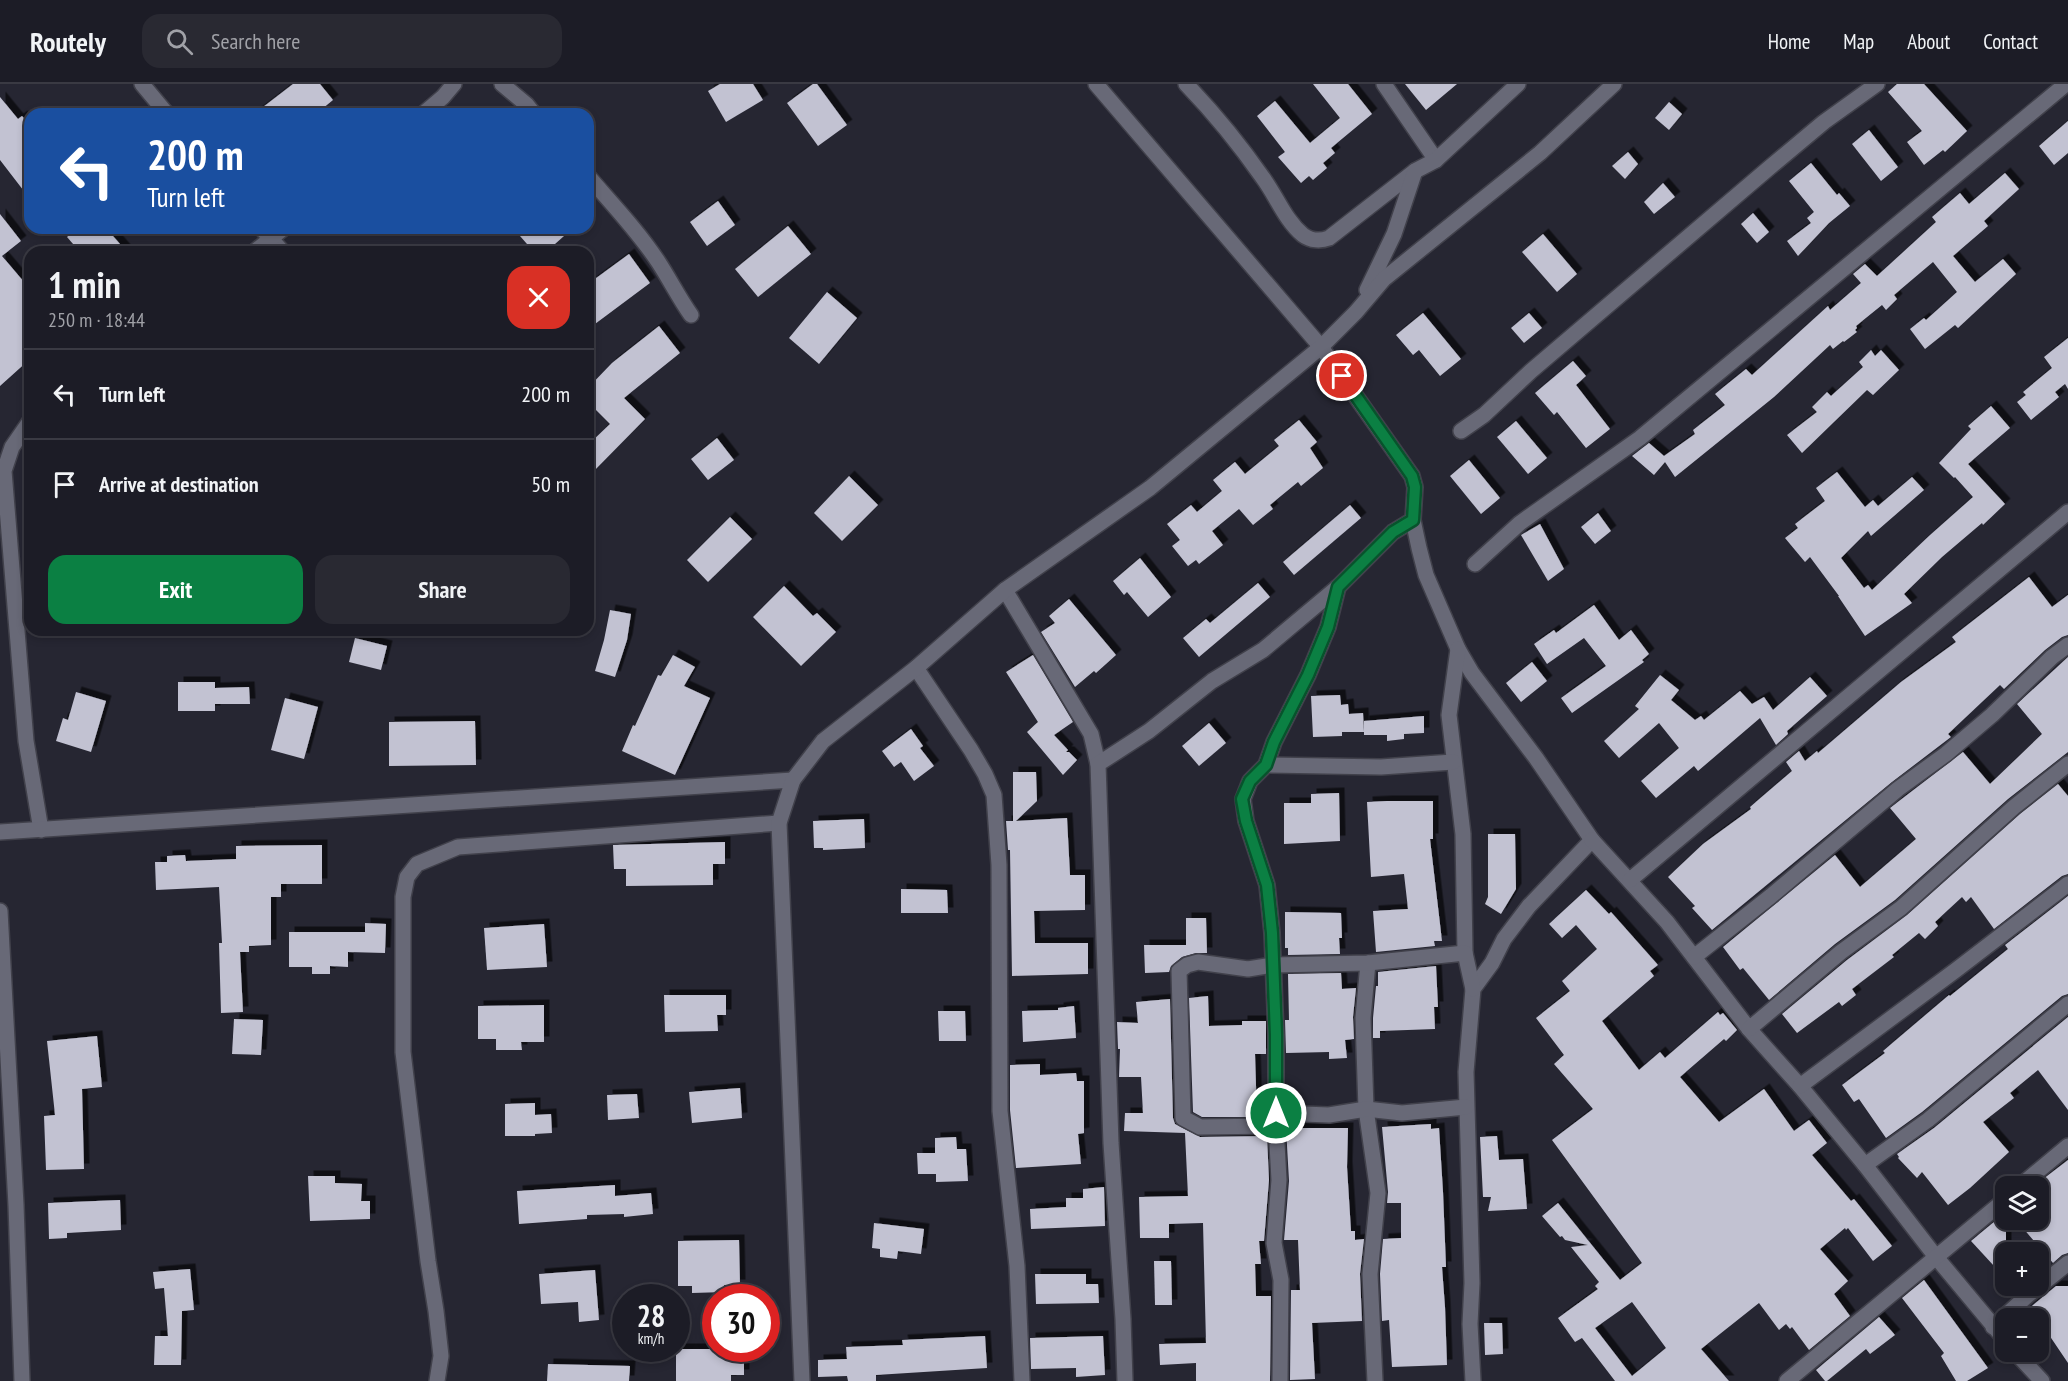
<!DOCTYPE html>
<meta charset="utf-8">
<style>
:root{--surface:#1c1c26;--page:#292932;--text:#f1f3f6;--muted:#a0a1a7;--line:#3a3a43;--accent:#0b8043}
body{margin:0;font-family:"PT Sans Narrow",sans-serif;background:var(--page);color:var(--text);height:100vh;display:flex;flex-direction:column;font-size:22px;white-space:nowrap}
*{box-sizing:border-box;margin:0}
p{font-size:20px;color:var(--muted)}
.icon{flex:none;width:33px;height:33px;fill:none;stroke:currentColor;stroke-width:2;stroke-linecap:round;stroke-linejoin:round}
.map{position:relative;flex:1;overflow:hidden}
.side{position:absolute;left:24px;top:162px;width:570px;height:390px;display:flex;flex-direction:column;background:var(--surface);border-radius:18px;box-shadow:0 3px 9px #0003,0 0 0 2px var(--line)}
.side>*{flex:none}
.hud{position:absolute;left:24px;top:24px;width:570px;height:126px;border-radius:18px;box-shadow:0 3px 9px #0003,0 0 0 2px var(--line);background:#1a4fa0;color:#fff;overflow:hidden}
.controls{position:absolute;left:1995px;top:1092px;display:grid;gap:12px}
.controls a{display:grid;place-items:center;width:54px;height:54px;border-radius:12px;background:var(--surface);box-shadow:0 3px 9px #0003,0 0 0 2px var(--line);font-size:30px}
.speed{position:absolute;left:612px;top:1200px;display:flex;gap:12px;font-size:30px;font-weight:700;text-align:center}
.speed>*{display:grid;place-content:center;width:78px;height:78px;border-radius:50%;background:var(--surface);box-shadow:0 3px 9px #0003,0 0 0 2px var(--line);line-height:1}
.speed small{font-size:15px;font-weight:400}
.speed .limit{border:9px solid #d22;background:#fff;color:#111}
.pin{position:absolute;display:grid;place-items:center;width:51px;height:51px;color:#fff;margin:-26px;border:3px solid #fff;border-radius:50%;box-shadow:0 2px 6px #0007}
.me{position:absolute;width:66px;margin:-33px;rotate:0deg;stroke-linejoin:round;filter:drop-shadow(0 0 4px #0008)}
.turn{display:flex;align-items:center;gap:21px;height:126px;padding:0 24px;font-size:27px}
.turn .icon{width:78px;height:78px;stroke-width:2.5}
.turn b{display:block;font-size:42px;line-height:51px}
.round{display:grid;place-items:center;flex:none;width:63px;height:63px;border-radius:18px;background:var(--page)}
.summary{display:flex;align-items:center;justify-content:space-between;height:102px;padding:0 24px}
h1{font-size:36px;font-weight:700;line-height:45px}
.primary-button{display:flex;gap:12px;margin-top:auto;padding:12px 24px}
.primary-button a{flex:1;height:69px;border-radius:18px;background:var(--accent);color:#fff;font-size:24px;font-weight:700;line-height:69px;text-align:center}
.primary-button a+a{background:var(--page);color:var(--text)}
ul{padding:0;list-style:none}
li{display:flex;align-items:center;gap:18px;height:90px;padding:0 24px;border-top:2px solid var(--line)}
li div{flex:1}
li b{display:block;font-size:22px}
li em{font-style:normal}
header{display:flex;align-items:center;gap:36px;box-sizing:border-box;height:84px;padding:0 30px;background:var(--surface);border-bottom:2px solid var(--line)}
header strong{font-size:28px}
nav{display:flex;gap:33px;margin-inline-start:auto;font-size:21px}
.search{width:420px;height:54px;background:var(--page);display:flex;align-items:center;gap:15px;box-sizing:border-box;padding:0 21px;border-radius:18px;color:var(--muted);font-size:22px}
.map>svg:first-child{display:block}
.building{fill:#c2c2d2;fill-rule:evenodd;filter:url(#shadow)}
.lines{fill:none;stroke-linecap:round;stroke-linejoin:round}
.street-casing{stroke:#41414b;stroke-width:18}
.street{stroke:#686977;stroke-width:15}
.route-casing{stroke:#07532c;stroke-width:15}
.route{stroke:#0b8043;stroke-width:10}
</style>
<header>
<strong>Routely</strong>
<div class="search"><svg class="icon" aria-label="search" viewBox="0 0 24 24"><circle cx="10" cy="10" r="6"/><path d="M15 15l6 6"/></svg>Search here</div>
<nav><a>Home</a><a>Map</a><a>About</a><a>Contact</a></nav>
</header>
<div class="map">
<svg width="2068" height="1297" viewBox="0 0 2068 1297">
<defs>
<filter id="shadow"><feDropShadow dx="5.5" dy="-5.5" stdDeviation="0" flood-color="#0009"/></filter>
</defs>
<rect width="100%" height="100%" fill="#262632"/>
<g class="building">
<path d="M293,0H320L333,16L316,30H254Z"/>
<path d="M720,0H753L763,16L726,38L708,7Z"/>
<path d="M813,0H817L847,41L818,62L787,19Z"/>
<path d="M1313,0H1348L1372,30L1331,64L1335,69L1323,79L1327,84L1313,96L1309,92L1301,99L1278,73L1285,68L1257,32L1275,17L1310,59L1340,34Z"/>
<path d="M1405,0H1457L1426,26Z"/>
<path d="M1897,0H1924L1967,47L1945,68L1943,66L1924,81L1907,58L1922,47L1888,8Z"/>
<path d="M0,13L18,35L22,32L30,41V115L0,76Z"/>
<path d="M1669,18L1682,30L1669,46L1655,34Z"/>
<path d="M2068,37V69L2054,81L2039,62Z"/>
<path d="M1869,46L1898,83L1881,97L1852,60Z"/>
<path d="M1628,68L1638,80L1625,95L1612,82Z"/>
<path d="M1811,79L1837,111L1839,109L1850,122L1829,139L1798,172L1787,157L1811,139L1807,134L1814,128L1789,97Z"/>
<path d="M2005,89L2019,105L1984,137L1988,142L1953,172L1975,198L2003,175L2016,190L1958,244L1955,241L1925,265L1910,245L1924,234L1926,236L1957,208L1933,178L1894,211L1897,215L1886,226L1882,221L1856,242L1857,244L1855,246L1857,248L1844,258L1843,257L1833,265L1830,261L1774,313L1675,393L1665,378L1654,391L1632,372L1649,359L1664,372L1695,350L1693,346L1725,321L1715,310L1746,285L1752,291L1828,222L1830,226L1861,199L1853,190L1865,180L1877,192L1936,138L1932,133L1960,109L1969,120Z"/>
<path d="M1663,99L1675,113L1654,130L1644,118Z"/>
<path d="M718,117L735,141L707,162L690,138Z"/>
<path d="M1753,129L1769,148L1757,159L1741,140Z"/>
<path d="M0,130L21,157L2,172L30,205V275L0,302Z"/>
<path d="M788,142L811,170L758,213L735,185Z"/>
<path d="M77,144H106L127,168H80L67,153Z"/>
<path d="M513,144H573L546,168H534Z"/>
<path d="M1543,150L1577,190L1557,208L1522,168Z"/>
<path d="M629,170L650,199L595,240L588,231V200Z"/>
<path d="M827,208L857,234L819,280L789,254Z"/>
<path d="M1423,229L1461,275L1440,292L1419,266L1413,271L1396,251Z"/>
<path d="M1529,229L1542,244L1524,259L1511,244Z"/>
<path d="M659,242L680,269L624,314L645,335L588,393V361L610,340L588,318V304L612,279Z"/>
<path d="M2068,254V305L2065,300L2055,308L2059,313L2031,336L2017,318L2026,311L2023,308L2052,284L2044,273Z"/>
<path d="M1871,266L1875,272L1881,266L1899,286L1873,311L1867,306L1802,369L1787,351L1817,328L1812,323L1827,308L1831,312L1863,283L1859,278Z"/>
<path d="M1573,277L1586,292L1576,301L1610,345L1586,364L1557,328L1554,331L1535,309Z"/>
<path d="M1991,322L2010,344L1968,380L2005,420L1983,441L1982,439L1942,473L1904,510L1912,519L1865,552L1838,512H1839L1810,473L1805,478L1785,454L1798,444L1795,440L1825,417L1816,404L1837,388L1865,423L1873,416L1878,422L1912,393L1924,406L1871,452L1868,447L1841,474L1864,504L1868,501L1872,506L1929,452L1973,413L1955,393L1954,394L1939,379L1971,345L1968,342Z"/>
<path d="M1299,336L1317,358L1310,364L1323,384L1301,402L1298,398L1270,421L1273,425L1253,441L1239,425L1212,447L1223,461L1199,480L1196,476L1188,482L1172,462L1180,456L1167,440L1191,421L1197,428L1222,407L1213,396L1235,378L1245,390L1279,362L1274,356Z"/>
<path d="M1516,337L1547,374L1528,390L1497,353Z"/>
<path d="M717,354L734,376L708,396L691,375Z"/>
<path d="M1469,376L1500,414L1481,430L1450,392Z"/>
<path d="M849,392L878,421L842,457L814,429Z"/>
<path d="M1350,421L1361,434L1294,491L1283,478Z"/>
<path d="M1598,429L1611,447L1595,460L1581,443Z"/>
<path d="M730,433L752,455L708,498L687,476Z"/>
<path d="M1540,440L1564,485L1548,497L1521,451Z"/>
<path d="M1140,474L1171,513L1148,533L1127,508L1124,511L1113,497Z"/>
<path d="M2029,493L2052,523L2068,511V551L2062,553L2045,566L2004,605L2000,601L1948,650L1951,653L1892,698L1712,846L1692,824L1695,822L1668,793L1703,760L1751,725L1750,723L1792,687L1786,678L1799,667L1805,677L1817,667L1818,669L1901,598L1956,558L1952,553Z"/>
<path d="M1258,499L1270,513L1199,573L1183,554L1206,535L1210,539Z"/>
<path d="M784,502L813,532L817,529L836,548L801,582L753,533Z"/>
<path d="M1069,515L1116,571L1096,589L1094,587L1075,603L1041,548L1055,539L1049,532Z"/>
<path d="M1594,521L1619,556L1631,546L1649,570L1642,576L1644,578L1572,629L1561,614L1606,582L1584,554L1547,580L1534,560L1554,546L1556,549Z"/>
<path d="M610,526L631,530L627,556L615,593L595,587L604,556Z"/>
<path d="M355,554L387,562L381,586L349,578Z"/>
<path d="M673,571L695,583L684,602L710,614L675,691L622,667L633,641L635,642L658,591L661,592Z"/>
<path d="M1033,571L1073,638L1054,651L1068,666L1066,668H1069L1077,676L1063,691L1027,648L1038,638L1006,588Z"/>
<path d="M2068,573V668L2008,715L1895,816L1835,860L1769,916L1743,884L1740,886L1723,863L1835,771L1860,803L1916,755L1890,724L1963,668L1990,700L2042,650L2017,620Z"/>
<path d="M1532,578L1547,597L1521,618L1506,599Z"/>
<path d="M1660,591L1679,606L1671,616L1695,636L1701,632L1704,636L1740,607L1752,620L1764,613L1773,626L1810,593L1827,612L1787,647L1788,650L1776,661L1760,634L1698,687L1694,682L1656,714L1641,697L1679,664L1659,639L1619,674L1604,657L1639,625L1635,622Z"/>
<path d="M178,598H215V604L249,603L250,620H215V627H178Z"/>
<path d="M76,608L106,617L91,668L56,657L63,634L68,636Z"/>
<path d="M1340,611L1341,621L1348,620L1349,630L1363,629L1364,648H1342V652L1313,653L1311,612Z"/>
<path d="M285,614L318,623L304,675L271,666Z"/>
<path d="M1424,632V649L1404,650V655L1387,657V651H1364V637Z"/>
<path d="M475,637L476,681L389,682V638Z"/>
<path d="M1209,639L1226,659L1199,682L1182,662Z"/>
<path d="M911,645L923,662L920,664L934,682L914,697L901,678L894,683L882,667Z"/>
<path d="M1013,688H1036L1037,717L1016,737L1067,734L1070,791H1085V826L1034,827L1035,859H1088V890L1012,892L1010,766H1008L1006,737H1013Z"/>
<path d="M2058,700L2068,712V790L2062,792L1994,845L1971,813L1966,818L1962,813L1935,838L1938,842L1925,855L1919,849L1892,871L1894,873L1852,905L1856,911L1842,922L1839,918L1797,949L1782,930L1847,876L1907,831L2020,730Z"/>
<path d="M1339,709L1340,757L1284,760V719H1311V710Z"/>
<path d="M1387,717H1433V755H1430L1442,857H1434L1435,862L1376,868L1373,827L1408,825L1404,790L1371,793L1367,718Z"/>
<path d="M864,735L865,764L823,766V764H814L813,737Z"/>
<path d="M1488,750H1515L1516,805L1501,830L1485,820L1488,813Z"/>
<path d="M725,758V780H713V801L626,802V785H614L613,761Z"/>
<path d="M322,761V800H281V813H271V861L249,862V868H240L243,928L221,929L219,859H222L219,803L156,806L155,778H167V772L185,771L186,777L236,775V762Z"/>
<path d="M901,805L947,806L948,829H901Z"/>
<path d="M1586,806L1609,830L1611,828L1658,881L1650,887L1654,892L1602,937L1639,986L1660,968L1665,974L1718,928L1720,931L1723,929L1737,946L1726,957L1724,955L1680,993L1719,1038L1764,1005L1794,1047L1809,1036L1827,1059L1812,1071L1851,1117L1854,1115L1892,1162L1873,1177L1848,1144L1846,1146L1845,1144L1820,1165L1848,1197L1834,1210L1850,1232L1809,1266L1792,1243L1790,1245L1786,1240L1779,1246L1759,1219L1701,1265L1729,1297H1615L1582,1254L1575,1258L1558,1234L1598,1205L1595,1202L1599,1198L1571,1163L1588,1161L1565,1156L1562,1152L1560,1153L1542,1132L1558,1119L1620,1196L1642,1179L1552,1056L1593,1025L1554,980L1564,971L1536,934L1570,907L1562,897L1597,865L1576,841L1562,854L1549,840ZM1632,1218L1666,1264L1632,1292L1595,1244Z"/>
<path d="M2068,812V910L2062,912L1922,1028L1886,1054L1859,1015L1854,1018L1842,1001L1885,969L1883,967L1949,911L1950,912L2008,865L2005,861Z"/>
<path d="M1285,828L1341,829L1342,854H1339L1340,870L1288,871V864H1285Z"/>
<path d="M1186,834H1206L1207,869H1196L1182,873L1171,882L1169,888L1145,889L1144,861H1186Z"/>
<path d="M365,839L386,840L385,869L348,868V883L330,882V890H312V883H289V848H365Z"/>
<path d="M544,840L547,883L487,886L484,844Z"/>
<path d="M1436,882L1438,923H1434L1435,945L1380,947V954H1373V934L1376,902H1378V888Z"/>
<path d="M1341,889L1342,905L1356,904L1353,933L1354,955L1345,956L1347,974L1329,975V968L1286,969L1285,936H1289L1288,890Z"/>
<path d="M664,911H726V931H717L718,947L665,948Z"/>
<path d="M1208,912L1209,942L1242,941V937H1266V970H1255L1257,1033H1202L1193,1028L1189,914Z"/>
<path d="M1170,915L1173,1034L1175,1040L1200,1053L1267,1052L1269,1096L1264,1157H1259L1261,1180H1255L1256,1212H1271L1270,1297H1196V1279L1160,1281L1159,1260L1206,1259L1203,1139L1169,1140V1154H1140L1139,1113L1188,1112L1185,1049L1124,1047L1125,1029H1143L1141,993H1119L1120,965H1118L1117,938L1138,939L1136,918Z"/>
<path d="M544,921V958H521L522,966H496V955H478V922Z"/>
<path d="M1074,922L1076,954L1023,958L1022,927L1058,926V924Z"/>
<path d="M938,927H965L966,957H939Z"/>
<path d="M2068,933V1026L2038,986L2010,1009L2014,1014L1983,1038L2009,1068L1970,1104L1948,1121L1922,1088L1917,1094L1898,1074L1899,1073L1897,1070L1934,1044Z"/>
<path d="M234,935L263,936L261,971L232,970Z"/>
<path d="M97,952L102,1003L82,1005L84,1085L46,1086L44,1032L55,1031L47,957Z"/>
<path d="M1040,980V991L1076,989L1077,997H1084V1049L1078,1050L1081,1080L1016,1084L1010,1026V981Z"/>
<path d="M740,1004L742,1034L692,1039L689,1008Z"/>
<path d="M637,1010L639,1034L608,1036L607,1011Z"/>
<path d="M535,1019V1031L551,1030L552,1049L535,1050V1052H505V1020Z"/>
<path d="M1431,1040V1045L1439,1044L1443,1108L1446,1183H1442L1445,1223L1447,1281L1392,1283L1389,1236L1382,1237L1380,1190L1383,1155L1401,1154V1119H1387L1388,1108L1382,1043Z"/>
<path d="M1286,1044H1348L1347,1083L1351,1147H1355V1156L1364,1155L1360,1190L1362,1237L1312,1239L1315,1295L1290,1296L1291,1206H1300L1298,1156H1284L1289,1097Z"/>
<path d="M1497,1052L1499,1076L1523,1075L1527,1125L1488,1127L1491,1113H1483L1480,1053Z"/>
<path d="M956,1053L957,1065H966L968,1097L936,1098V1090H918L917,1069H935V1054Z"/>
<path d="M2068,1076V1169L2062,1171L2053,1179L2016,1136H2038V1099Z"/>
<path d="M308,1092H335V1099L362,1100L361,1117H370V1135L310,1137Z"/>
<path d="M615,1101V1112L651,1109L653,1130L624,1133V1130L587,1131V1135L519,1140L517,1107Z"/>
<path d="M1104,1103L1105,1142L1031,1145L1030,1125L1066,1123V1114H1083V1105Z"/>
<path d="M120,1116L121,1146L67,1149V1154L49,1155L48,1119Z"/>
<path d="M2006,1128V1195L1971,1157Z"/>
<path d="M874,1139L924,1145L921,1170L898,1167L897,1175L880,1173V1165L872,1164Z"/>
<path d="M739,1156L740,1201H724L725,1208L692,1209V1202H678V1157Z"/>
<path d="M1154,1177H1171L1172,1221H1155Z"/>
<path d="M190,1185L194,1226L182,1227L181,1281H154L155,1252H168L164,1204L155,1205L153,1188Z"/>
<path d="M595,1186L599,1236L579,1238L578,1218L541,1220L539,1190Z"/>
<path d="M1035,1190H1086V1200H1098L1099,1219L1036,1220Z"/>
<path d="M1924,1196L1988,1284L1967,1297H1956L1941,1272L1944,1269L1902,1214Z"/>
<path d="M2007,1202H2024L2014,1210Z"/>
<path d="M2056,1202H2068V1279L2045,1245L2044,1246L2038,1240V1234H2034L2027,1226Z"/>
<path d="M1879,1233L1895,1251L1870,1270L1866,1265L1827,1297H1825L1816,1286Z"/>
<path d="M1484,1239H1502L1503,1270L1485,1271Z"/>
<path d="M985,1252L987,1284L876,1291V1297H848L847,1292L818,1293V1276L847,1275L846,1263L903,1261L902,1256Z"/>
<path d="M1103,1252L1105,1291L1076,1293V1284L1031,1285L1030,1254Z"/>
<path d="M676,1265H744V1291H731V1297H676Z"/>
<path d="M548,1280L630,1282L629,1297H547Z"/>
</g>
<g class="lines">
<g class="street-casing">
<g id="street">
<path d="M142,0L167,30"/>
<path d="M502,0L527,21L534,30"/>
<path d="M1096,0L1321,263L1412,392L1415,403L1413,436L1419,464L1426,491L1458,565L1472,589L1536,674L1592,756L1529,822L1504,855L1492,879L1473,905L1466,988L1472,1199L1470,1240L1473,1297"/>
<path d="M1186,0C1214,29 1240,61 1263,94C1277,113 1285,136 1303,151C1311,157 1321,157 1329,154L1415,87"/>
<path d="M1384,0L1436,76"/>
<path d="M423,30L443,13L454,0"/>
<path d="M588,92C612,120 639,148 659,179C670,196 679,214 691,231"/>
<path d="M261,144L283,168"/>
<path d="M254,168L284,144"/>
<path d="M1367,206L1394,150L1415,87L1436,76L1518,0"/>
<path d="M30,337L12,363L4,387L26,657L41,746"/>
<path d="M1461,347L1484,331L1531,287L1769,84L1824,38L1877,0"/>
<path d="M1475,480L1520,439L1640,354L2066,0"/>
<path d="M1005,506L1091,650L1098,680"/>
<path d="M1458,565L1449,631L1463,750L1465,869"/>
<path d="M916,584L971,666L985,690L994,711L999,781L1000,1027L1017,1182L1022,1297"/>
<path d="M1266,681L1381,683L1453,678"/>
<path d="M0,748L793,696"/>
<path d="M1592,756L1667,838L1749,945L1800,1002L1865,1081L1936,1173L2006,1257"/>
<path d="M1630,796L2068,428"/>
<path d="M0,827L16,1121L22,1297"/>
<path d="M1694,873L1771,812L1898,705L1946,670L1992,631L2052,573L2068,561"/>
<path d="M1368,879L1363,934L1366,1025L1378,1109L1370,1190L1375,1297"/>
<path d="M1749,945L1841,868L1901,824L2014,723L2068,680"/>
<path d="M1800,1002L1956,886L2068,800"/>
<path d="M1276,1029L1329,1031L1366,1025L1402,1029L1466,1023"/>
<path d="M1276,1042L1200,1043L1183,1034L1179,887L1187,881L1198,878L1248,885L1273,881L1368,879L1465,869L1473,905"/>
<path d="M1865,1081L1928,1036L2068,920"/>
<path d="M2020,1102L2068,1062"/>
<path d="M1993,1243L2027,1212L2068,1179"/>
<path d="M2015,1268L2042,1297"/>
<path d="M437,1297L441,1272L436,1227L428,1177L403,968V813L407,793L417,780L458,763L779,739"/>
<path d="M802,1297L779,739L793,696L823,657L916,584L1005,506L1150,404L1321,263L1356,228L1384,195L1540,69L1614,0"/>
<path d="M1125,1297L1123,1235L1111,1059L1098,680L1149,647L1212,597L1263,566L1338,503L1393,448L1413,436"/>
<path d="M1280,1297L1281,1196L1274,1159L1279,1096L1276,1042V951L1272,849L1267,801L1246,737L1243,715L1250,697L1266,681L1274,658L1308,591L1328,543L1338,503"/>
<path d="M1787,1297L2006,1115"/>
</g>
</g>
<use href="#street" class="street"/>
</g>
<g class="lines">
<g class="route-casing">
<path id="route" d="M1276,1029V951L1272,849L1267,801L1246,737L1242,715L1250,697L1266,681L1274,658L1308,591L1328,543L1338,503L1393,448L1413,436L1415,403L1412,392L1342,292"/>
</g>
<use href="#route" class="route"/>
</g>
</svg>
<div class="controls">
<a><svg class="icon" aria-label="layers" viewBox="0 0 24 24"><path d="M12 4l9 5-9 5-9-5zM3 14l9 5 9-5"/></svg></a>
<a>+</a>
<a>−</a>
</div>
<div class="speed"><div>28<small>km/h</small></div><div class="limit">30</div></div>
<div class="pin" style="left:1342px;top:292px;background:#d93025"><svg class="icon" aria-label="arrive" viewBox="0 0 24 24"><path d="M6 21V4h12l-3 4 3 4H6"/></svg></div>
<svg class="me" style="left:1276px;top:1029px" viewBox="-20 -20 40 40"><circle r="17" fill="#0b8043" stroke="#fff" stroke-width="3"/><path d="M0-11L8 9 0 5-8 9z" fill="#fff"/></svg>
<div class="hud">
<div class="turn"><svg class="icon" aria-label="left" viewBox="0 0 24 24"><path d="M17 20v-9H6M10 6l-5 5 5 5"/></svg><div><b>200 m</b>Turn left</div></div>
</div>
<section class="side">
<div class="summary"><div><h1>1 min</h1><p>250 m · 18:44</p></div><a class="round" style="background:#d93025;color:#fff"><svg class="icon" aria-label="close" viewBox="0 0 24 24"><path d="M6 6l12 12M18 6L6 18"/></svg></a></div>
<ul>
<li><svg class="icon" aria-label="left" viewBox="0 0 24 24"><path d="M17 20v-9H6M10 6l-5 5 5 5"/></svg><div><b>Turn left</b></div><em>200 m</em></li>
<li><svg class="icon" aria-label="arrive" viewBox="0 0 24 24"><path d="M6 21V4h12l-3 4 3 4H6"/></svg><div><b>Arrive at destination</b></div><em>50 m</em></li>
</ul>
<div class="primary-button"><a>Exit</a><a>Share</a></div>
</section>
</div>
